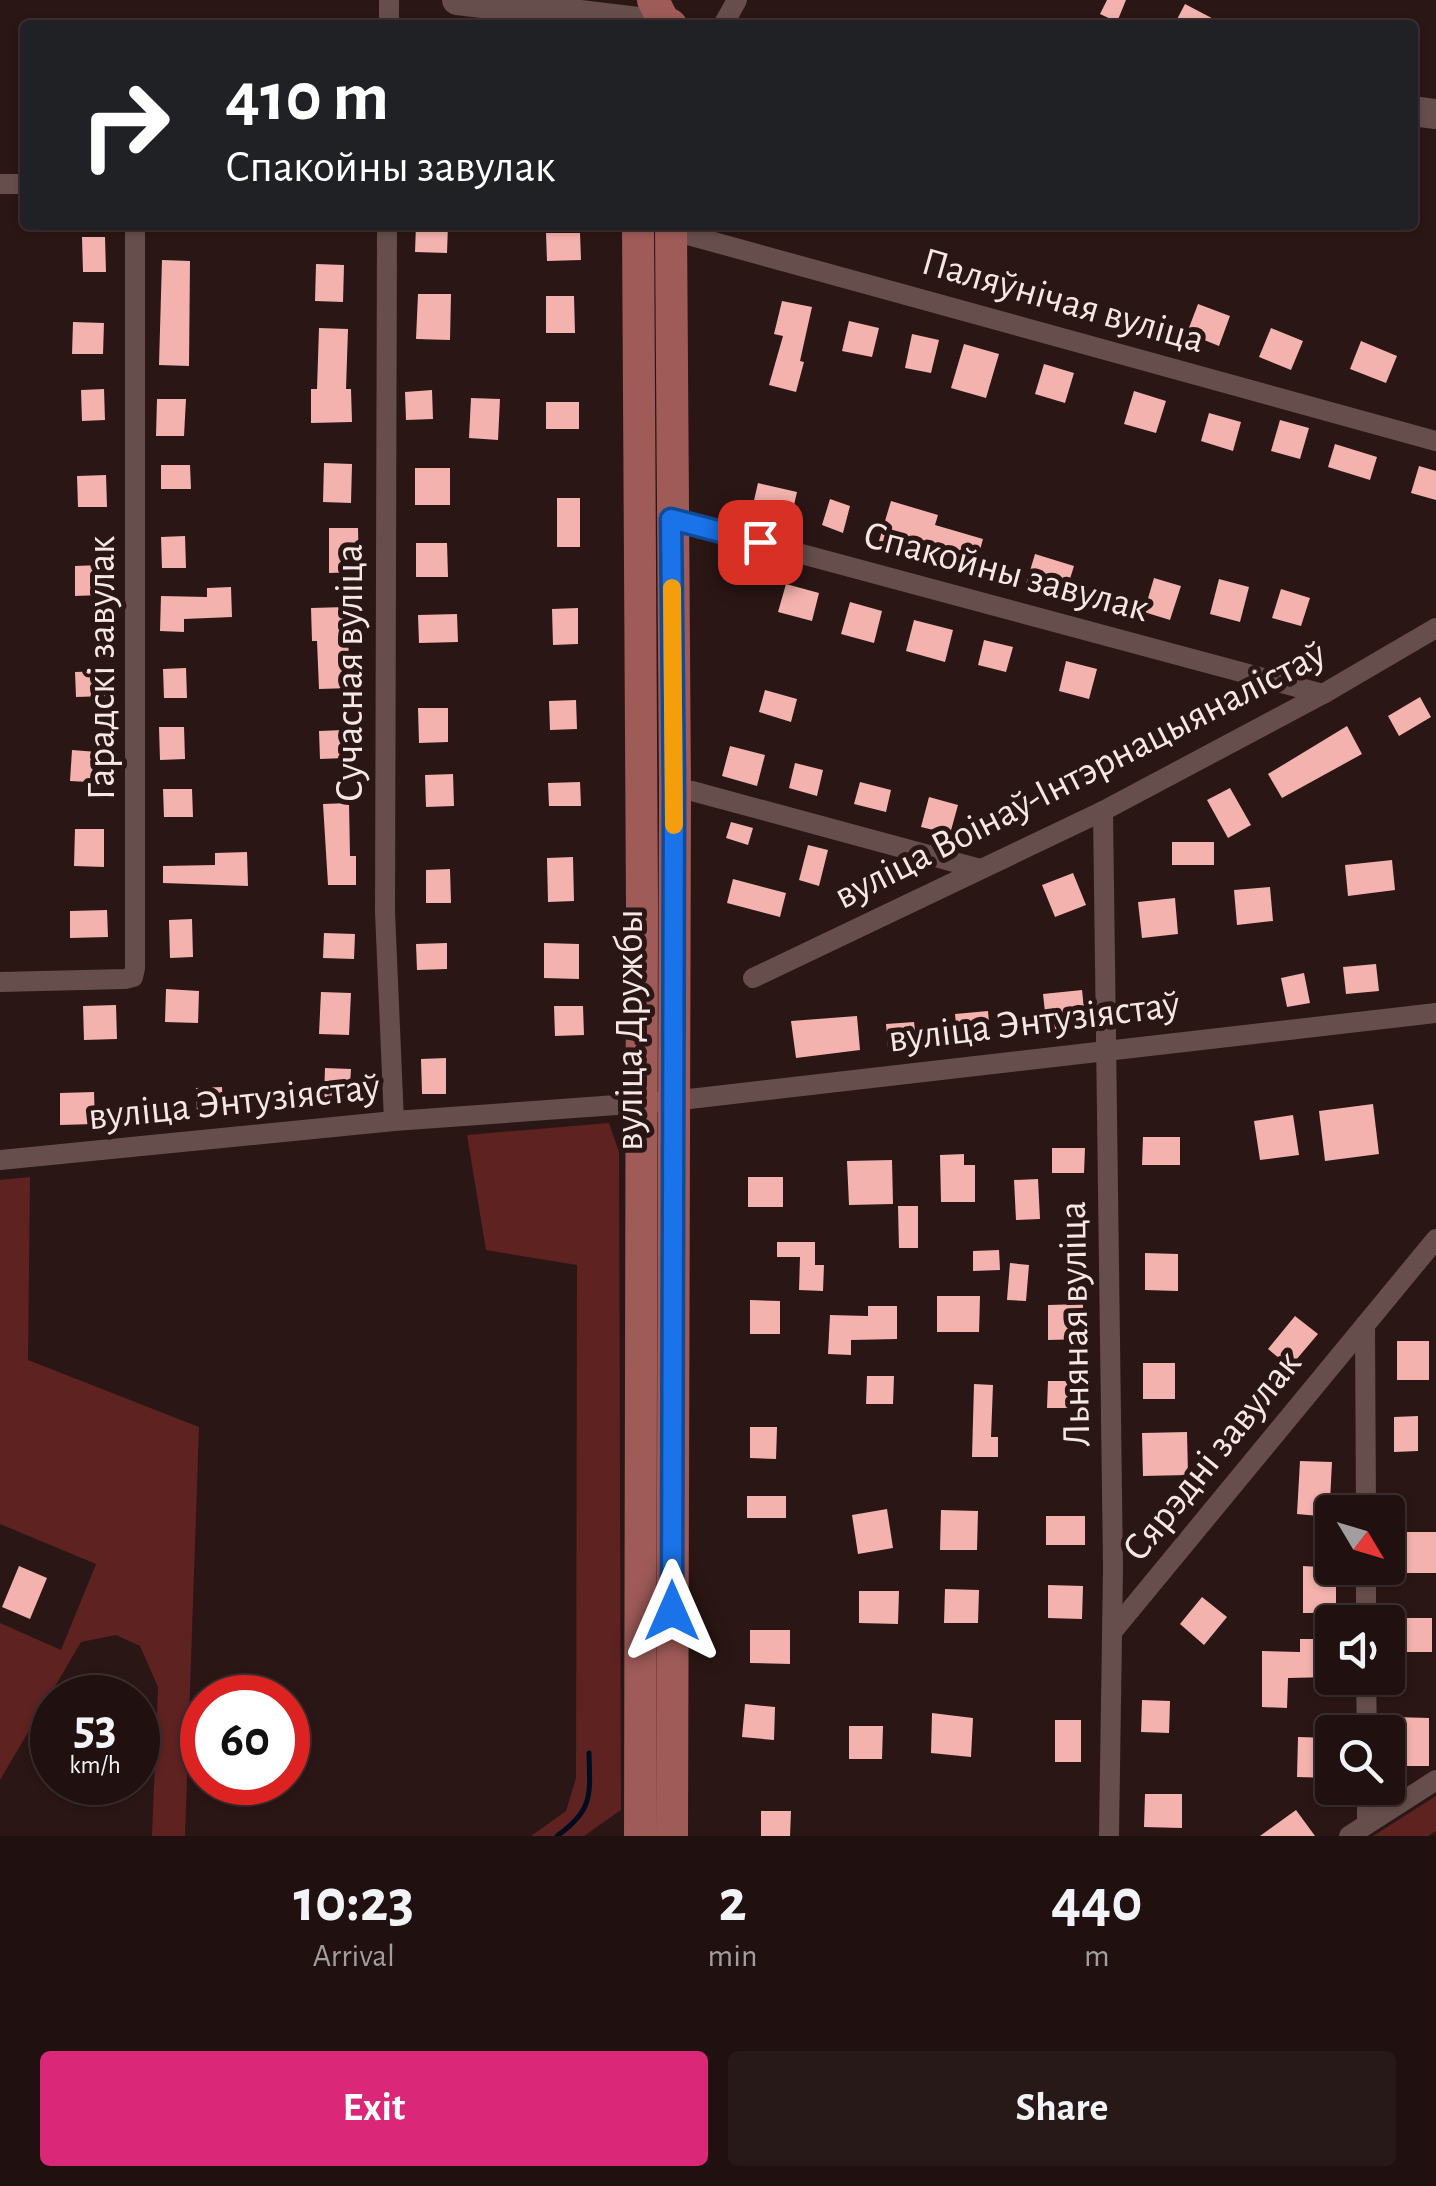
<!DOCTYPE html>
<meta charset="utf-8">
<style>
:root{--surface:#201010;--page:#281919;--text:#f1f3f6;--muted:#a29d9f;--line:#3d3030;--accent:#db2777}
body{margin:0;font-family:"Alegreya Sans",sans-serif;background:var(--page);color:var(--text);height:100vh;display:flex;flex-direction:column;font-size:38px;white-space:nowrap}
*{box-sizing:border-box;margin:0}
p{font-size:32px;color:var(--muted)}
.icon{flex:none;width:55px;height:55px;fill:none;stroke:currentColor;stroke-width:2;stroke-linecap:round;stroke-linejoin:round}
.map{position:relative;height:1836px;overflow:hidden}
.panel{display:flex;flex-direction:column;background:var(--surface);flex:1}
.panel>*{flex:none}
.banner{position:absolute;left:20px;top:20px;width:1398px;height:210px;border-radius:10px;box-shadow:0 2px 8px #0004,0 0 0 2px var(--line);background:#202124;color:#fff;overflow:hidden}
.needle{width:65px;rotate:128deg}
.fabs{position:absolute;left:1315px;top:1495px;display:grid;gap:20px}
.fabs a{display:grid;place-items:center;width:90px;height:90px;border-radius:10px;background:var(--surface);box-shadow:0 2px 8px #0004,0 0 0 2px var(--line);font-size:50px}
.speed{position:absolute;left:30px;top:1675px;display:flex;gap:20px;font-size:50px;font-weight:700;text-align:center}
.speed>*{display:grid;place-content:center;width:130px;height:130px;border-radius:50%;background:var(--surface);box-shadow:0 2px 8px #0004,0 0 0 2px var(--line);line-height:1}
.speed small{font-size:25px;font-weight:400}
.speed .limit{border:15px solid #d22;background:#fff;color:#111}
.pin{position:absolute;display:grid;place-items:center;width:85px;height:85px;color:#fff;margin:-42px;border-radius:20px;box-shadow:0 5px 15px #0006}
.me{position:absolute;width:110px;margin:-55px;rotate:0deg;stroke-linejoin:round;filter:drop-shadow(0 0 8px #0008)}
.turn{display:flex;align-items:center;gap:35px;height:210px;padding:0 40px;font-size:45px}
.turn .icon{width:130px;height:130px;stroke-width:2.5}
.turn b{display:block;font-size:70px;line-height:85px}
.eta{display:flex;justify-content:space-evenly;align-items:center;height:170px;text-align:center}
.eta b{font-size:60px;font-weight:700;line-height:70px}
.button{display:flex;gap:20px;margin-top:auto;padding:20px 40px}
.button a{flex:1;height:115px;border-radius:10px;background:var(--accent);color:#fff;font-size:40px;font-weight:700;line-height:115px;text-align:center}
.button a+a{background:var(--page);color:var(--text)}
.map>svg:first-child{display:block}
.green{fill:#5e2221}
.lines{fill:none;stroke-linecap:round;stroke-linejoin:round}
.stream{stroke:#000c1f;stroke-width:5}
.building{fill:#f3b2ad}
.street{stroke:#664e4c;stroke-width:20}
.secondary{stroke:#664e4c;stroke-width:30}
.primary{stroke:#9e5b58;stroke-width:32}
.route-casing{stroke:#114b97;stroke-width:25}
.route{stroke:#1a73e8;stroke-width:18}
.slow{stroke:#f59e0b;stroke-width:18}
.labels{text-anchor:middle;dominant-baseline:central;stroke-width:10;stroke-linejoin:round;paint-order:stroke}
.street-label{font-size:40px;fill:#f5e7e5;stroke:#2a1615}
</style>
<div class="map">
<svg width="1436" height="1836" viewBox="0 0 1436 1836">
<rect width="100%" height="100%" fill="#2a1615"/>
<g class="green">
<path d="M609,1123L619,1152L621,1810L584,1836H531L566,1811L576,1778L577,1265L486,1250L467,1135Z"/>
<path d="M30,1177L28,1360L199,1427L185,1836H152L158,1687L140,1646L116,1635L81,1642L0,1780V1623L61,1650L96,1564L0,1524V1180Z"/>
<path d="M1436,1796V1831L1428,1836H1373Z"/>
</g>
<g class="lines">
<path class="stream" d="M557,1836C594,1810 590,1794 589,1753"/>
</g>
<g class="building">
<path d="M1107,0H1126L1117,22L1100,14Z"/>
<path d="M1185,4L1225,25H1174Z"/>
<path d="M416,225H448L447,253L415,252Z"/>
<path d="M546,233H580L581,260L547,261Z"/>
<path d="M82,237H105L106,272H83Z"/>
<path d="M162,260L190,261L189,366L159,365Z"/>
<path d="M316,264L344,265L343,302L315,301Z"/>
<path d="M418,294H451L450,340L416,339Z"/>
<path d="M546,296H574L575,333H546Z"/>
<path d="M782,301L812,307L800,361L804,362L796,392L769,385L783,336L774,334Z"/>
<path d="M1198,304L1230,316L1219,346L1187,333Z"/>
<path d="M849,321L879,328L872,357L842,351Z"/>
<path d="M73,322L104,323L103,354H72Z"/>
<path d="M319,328L348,329L346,389H351L352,422L311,423V389H317Z"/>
<path d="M1271,328L1303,341L1291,370L1259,357Z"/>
<path d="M912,334L939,340L931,373L905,368Z"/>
<path d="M1361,341L1397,356L1386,383L1350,369Z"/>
<path d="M964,344L999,354L986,398L951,388Z"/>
<path d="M1044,364L1074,373L1065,403L1035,394Z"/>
<path d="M104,389L105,420L82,421L81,390Z"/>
<path d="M432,390L433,419L406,420L405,392Z"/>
<path d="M1134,391L1166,401L1156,433L1124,424Z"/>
<path d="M471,398L500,399L498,440L469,438Z"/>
<path d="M157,399H186L184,436H156Z"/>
<rect x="546" y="402" width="33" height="27"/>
<path d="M1209,413L1241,422L1233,451L1201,441Z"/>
<path d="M1280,420L1309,428L1300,459L1271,451Z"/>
<path d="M1335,444L1377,457L1370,480L1328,467Z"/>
<path d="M324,463L352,464L351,503L323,502Z"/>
<path d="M161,465H190L191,489H161Z"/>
<path d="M1419,466L1436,471V500L1411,493Z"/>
<rect x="415" y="468" width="35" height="37"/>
<path d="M106,475L107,507H78L77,476Z"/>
<path d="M758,483L797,492L791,518L752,509Z"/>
<rect x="557" y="498" width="23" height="49"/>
<path d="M830,499L850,506L843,533L822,525Z"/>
<path d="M891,501L938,515L935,525L983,539L976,564L928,550L926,556L879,541Z"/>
<path d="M329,528H358L359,572L329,573Z"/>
<path d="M185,536L186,568H162L161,537Z"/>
<path d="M416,543H447L448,577H416Z"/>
<path d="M1035,554L1074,566L1065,595L1026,584Z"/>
<path d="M100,565V595L75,596V566Z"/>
<path d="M1154,578L1181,586L1170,620L1144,612Z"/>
<path d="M1219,579L1249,587L1240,622L1210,614Z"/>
<path d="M786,584L819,593L812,621L778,612Z"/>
<path d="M231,587L232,617L184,619V632L160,631L161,596L207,597V588Z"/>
<path d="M1281,589L1310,598L1301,626L1272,618Z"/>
<path d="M850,602L882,611L874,643L841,634Z"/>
<path d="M346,607L351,688L319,689L317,641H312L311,608Z"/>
<path d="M578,608V644L553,645L552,609Z"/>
<path d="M457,614L458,642L419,643L418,615Z"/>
<path d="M914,620L953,630L945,662L906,651Z"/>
<path d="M984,640L1013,647L1006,672L978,665Z"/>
<path d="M1066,661L1097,669L1089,699L1059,691Z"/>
<path d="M186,668L187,698H164L163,669Z"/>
<path d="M106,671L107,696L76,697L75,672Z"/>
<path d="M765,690L797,699L791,722L759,712Z"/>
<path d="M1420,697L1431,717L1399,736L1388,716Z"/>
<path d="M576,700L577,729L550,730L549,701Z"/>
<path d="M418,708H448V742L419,743Z"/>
<path d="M1347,726L1362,754L1282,798L1268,774Z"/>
<path d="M159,727H184L185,759L160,760Z"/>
<path d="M344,730L345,758L320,759L319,731Z"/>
<path d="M730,746L765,755L757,786L722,776Z"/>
<path d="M72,750L110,753L108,783L70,781Z"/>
<path d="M795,763L823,770L817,796L789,788Z"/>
<path d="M453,774L454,806L426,807L425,775Z"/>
<path d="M580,782L581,806H549L548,783Z"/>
<path d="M860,782L891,790L886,812L854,804Z"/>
<path d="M1230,788L1251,825L1228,838L1207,800Z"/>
<path d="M163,789H192L193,817H164Z"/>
<path d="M929,797L958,805L950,834L921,827Z"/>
<path d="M349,803L350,856H356V885H328L323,804Z"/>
<path d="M731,822L753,828L748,845L726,838Z"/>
<path d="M75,829H104V867L74,866Z"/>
<rect x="1172" y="842" width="42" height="23"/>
<path d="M808,845L828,850L819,886L799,880Z"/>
<path d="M247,852L248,886L163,883V866L215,865V853Z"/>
<path d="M573,857L574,901L548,902L547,858Z"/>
<path d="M1392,860L1395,890L1348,896L1345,865Z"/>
<path d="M450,869L451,903H426V870Z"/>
<path d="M1073,873L1086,905L1055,917L1042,885Z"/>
<path d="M733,879L786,893L780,917L727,903Z"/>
<path d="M1270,887L1273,921L1237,925L1234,890Z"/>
<path d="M1175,898L1178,934L1142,938L1138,902Z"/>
<path d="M107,910L108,937L70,938V911Z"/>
<path d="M192,919L193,957L170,958L169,920Z"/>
<path d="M324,933L355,934L354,959L323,958Z"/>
<path d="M447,943V969L417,970L416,944Z"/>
<path d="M544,943L579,944V979L544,978Z"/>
<path d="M1376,964L1379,991L1346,994L1343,967Z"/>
<path d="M1304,973L1310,1003L1287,1007L1281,978Z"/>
<path d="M166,989L199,991L198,1023L165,1022Z"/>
<path d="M1082,990L1086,1026L1047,1030L1043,994Z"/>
<path d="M321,992L351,993L349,1035L319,1034Z"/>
<path d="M116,1005L117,1039L84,1040L83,1006Z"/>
<path d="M554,1006H583L584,1035L555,1036Z"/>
<path d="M988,1011L990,1034L957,1037L955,1014Z"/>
<path d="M857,1016L860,1050L796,1058L791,1021Z"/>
<path d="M914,1022L917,1046L888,1048L886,1024Z"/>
<path d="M446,1058V1094H422L421,1059Z"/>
<path d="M325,1068L351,1069L349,1100L324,1099Z"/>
<path d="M222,1087L223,1112L197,1113L196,1088Z"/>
<path d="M94,1092L95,1124L60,1125V1093Z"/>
<path d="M1373,1104L1379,1154L1325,1161L1319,1111Z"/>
<path d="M1293,1115L1299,1155L1260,1160L1254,1121Z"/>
<path d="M1143,1137H1180V1165H1142Z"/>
<path d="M1052,1148H1085L1084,1173H1052Z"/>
<path d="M964,1154V1165H975V1202H941L940,1155Z"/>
<path d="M892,1160L893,1204L849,1205L847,1161Z"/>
<rect x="748" y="1177" width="35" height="30"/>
<path d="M1038,1179L1040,1219L1016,1220L1014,1180Z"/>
<path d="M898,1206H918V1248H899Z"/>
<path d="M777,1242H815V1265H824L823,1291L799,1290L800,1257H777Z"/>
<path d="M999,1250L1000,1270L973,1271V1251Z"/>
<path d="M1145,1253L1178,1254V1291L1145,1290Z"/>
<path d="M1010,1263L1029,1265L1026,1301L1007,1300Z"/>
<path d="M937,1296H980L979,1332H937Z"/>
<path d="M750,1300L780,1301V1334H750Z"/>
<path d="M1083,1304L1084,1339L1048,1340V1305Z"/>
<path d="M868,1306H897V1339L851,1340V1355L828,1354L830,1315L868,1316Z"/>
<path d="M1295,1316L1318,1334L1290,1367L1268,1349Z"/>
<rect x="1397" y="1341" width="32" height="39"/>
<rect x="1143" y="1363" width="32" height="36"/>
<path d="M867,1376H894L893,1404H866Z"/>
<path d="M1048,1381H1080V1408H1047Z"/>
<path d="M974,1384L993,1385L991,1437H998V1457H972Z"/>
<path d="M1418,1416V1451L1394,1452V1417Z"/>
<path d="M750,1427H777L776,1459L750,1458Z"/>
<path d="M1187,1432L1188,1475L1143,1476L1142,1433Z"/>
<path d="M1300,1461L1332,1462L1330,1501L1319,1500V1516L1297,1514Z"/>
<rect x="747" y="1496" width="39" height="22"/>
<path d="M887,1509L893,1548L858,1554L852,1515Z"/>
<path d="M941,1510L978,1511L977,1550H940Z"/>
<rect x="1046" y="1516" width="39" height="29"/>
<rect x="1407" y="1532" width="29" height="41"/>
<path d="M19,1566L47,1578L30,1619L2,1607Z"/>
<path d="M1303,1566L1336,1568V1613H1303Z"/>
<path d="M1048,1585L1083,1586L1082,1619L1048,1618Z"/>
<path d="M945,1589L979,1590L978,1623H944Z"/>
<path d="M859,1591H899L898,1624L859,1623Z"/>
<path d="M1202,1597L1227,1617L1204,1645L1180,1624Z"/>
<path d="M1394,1618H1432V1652H1393Z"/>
<path d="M750,1630H790V1664L750,1663Z"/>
<path d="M1300,1639H1331V1677L1288,1678L1287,1708L1262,1707V1651L1300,1652Z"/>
<path d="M1142,1700L1170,1701L1169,1733L1141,1732Z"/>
<path d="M745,1704L775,1707L774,1740L742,1737Z"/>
<path d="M932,1713L973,1718L971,1757L931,1753Z"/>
<path d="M1394,1717L1429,1718V1766H1393Z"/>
<rect x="1055" y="1720" width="26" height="42"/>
<path d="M849,1726H883L882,1759H849Z"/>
<path d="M1298,1737L1332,1738V1778L1297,1777Z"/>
<path d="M1145,1794H1182V1828L1144,1827Z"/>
<path d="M1296,1810L1315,1836H1260Z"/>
<path d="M761,1811H791L790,1836H761Z"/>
</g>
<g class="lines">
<g class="street">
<path d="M389,25V0"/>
<path d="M723,25L737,0"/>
<path d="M0,184H25"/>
<path d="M387,225L385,912L394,1121"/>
<path d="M670,230L1436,441"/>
<path d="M671,519L1323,694"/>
<path d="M675,790L692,791L980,869"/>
<path d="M1103,811L1113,1568L1109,1836"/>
<path d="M753,978L1103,811L1323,694L1436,628"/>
<path d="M0,982L125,979L133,977L135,968V225"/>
<path d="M0,1160L394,1121L672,1101L1436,1013"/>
<path d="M1365,1325L1366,1512"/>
<path d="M1366,1568V1622"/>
<path d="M1113,1631L1436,1239"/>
<path d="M1366,1678L1367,1732"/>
<path d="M1367,1788V1824"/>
<path d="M1349,1836L1436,1780"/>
</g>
<g class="secondary">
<path d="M457,0L663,25"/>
<path d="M1412,111L1436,114"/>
</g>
<g class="primary">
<path d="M653,0L663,20L671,25"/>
<path d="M638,225L642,906L640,1836"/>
<path d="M671,225L675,790L672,1836"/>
</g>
</g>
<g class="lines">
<g class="route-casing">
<path id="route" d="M672,1611L674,790L671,519L760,542"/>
</g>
<use href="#route" class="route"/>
<path class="slow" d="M672,588L674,825"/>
</g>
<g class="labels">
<g class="street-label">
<text transform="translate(1063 301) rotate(16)">Паляўнічая вуліца</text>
<text transform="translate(1006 572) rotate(15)">Спакойны завулак</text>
<text transform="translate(102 668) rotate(-90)">Гарадскі завулак</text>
<text transform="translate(350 673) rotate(-90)">Сучасная вуліца</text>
<text transform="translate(1080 775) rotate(-27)">вуліца Воінаў-Інтэрнацыяналістаў</text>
<text transform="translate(1034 1022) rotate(-7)">вуліца Энтузіястаў</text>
<text transform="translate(630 1030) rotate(-90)">вуліца Дружбы</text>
<text transform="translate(234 1102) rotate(-6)">вуліца Энтузіястаў</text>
<text transform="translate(1075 1324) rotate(-91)">Льняная вуліца</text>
<text transform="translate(1212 1456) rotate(-51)">Сярэдні завулак</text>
</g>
</g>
</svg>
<div class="fabs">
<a><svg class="needle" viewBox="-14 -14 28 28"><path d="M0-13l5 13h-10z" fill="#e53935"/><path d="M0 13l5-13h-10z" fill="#a29d9f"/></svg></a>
<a><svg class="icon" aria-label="sound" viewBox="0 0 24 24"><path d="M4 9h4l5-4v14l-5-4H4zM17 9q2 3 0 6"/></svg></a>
<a><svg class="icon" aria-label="search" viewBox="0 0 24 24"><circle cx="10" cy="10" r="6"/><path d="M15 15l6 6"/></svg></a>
</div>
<div class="speed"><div>53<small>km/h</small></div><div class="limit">60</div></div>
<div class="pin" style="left:760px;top:542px;background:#d93025"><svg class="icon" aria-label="arrive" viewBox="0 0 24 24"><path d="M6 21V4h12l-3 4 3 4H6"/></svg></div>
<svg class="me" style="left:672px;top:1611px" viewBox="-20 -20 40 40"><path d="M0-17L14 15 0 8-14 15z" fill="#1a73e8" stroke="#fff" stroke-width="4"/></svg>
<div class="banner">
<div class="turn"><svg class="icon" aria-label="right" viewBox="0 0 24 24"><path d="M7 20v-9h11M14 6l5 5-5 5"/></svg><div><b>410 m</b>Спакойны завулак</div></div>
</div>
</div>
<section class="panel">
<div class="eta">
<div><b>10:23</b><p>Arrival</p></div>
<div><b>2</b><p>min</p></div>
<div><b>440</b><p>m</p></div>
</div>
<div class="button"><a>Exit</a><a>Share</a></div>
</section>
